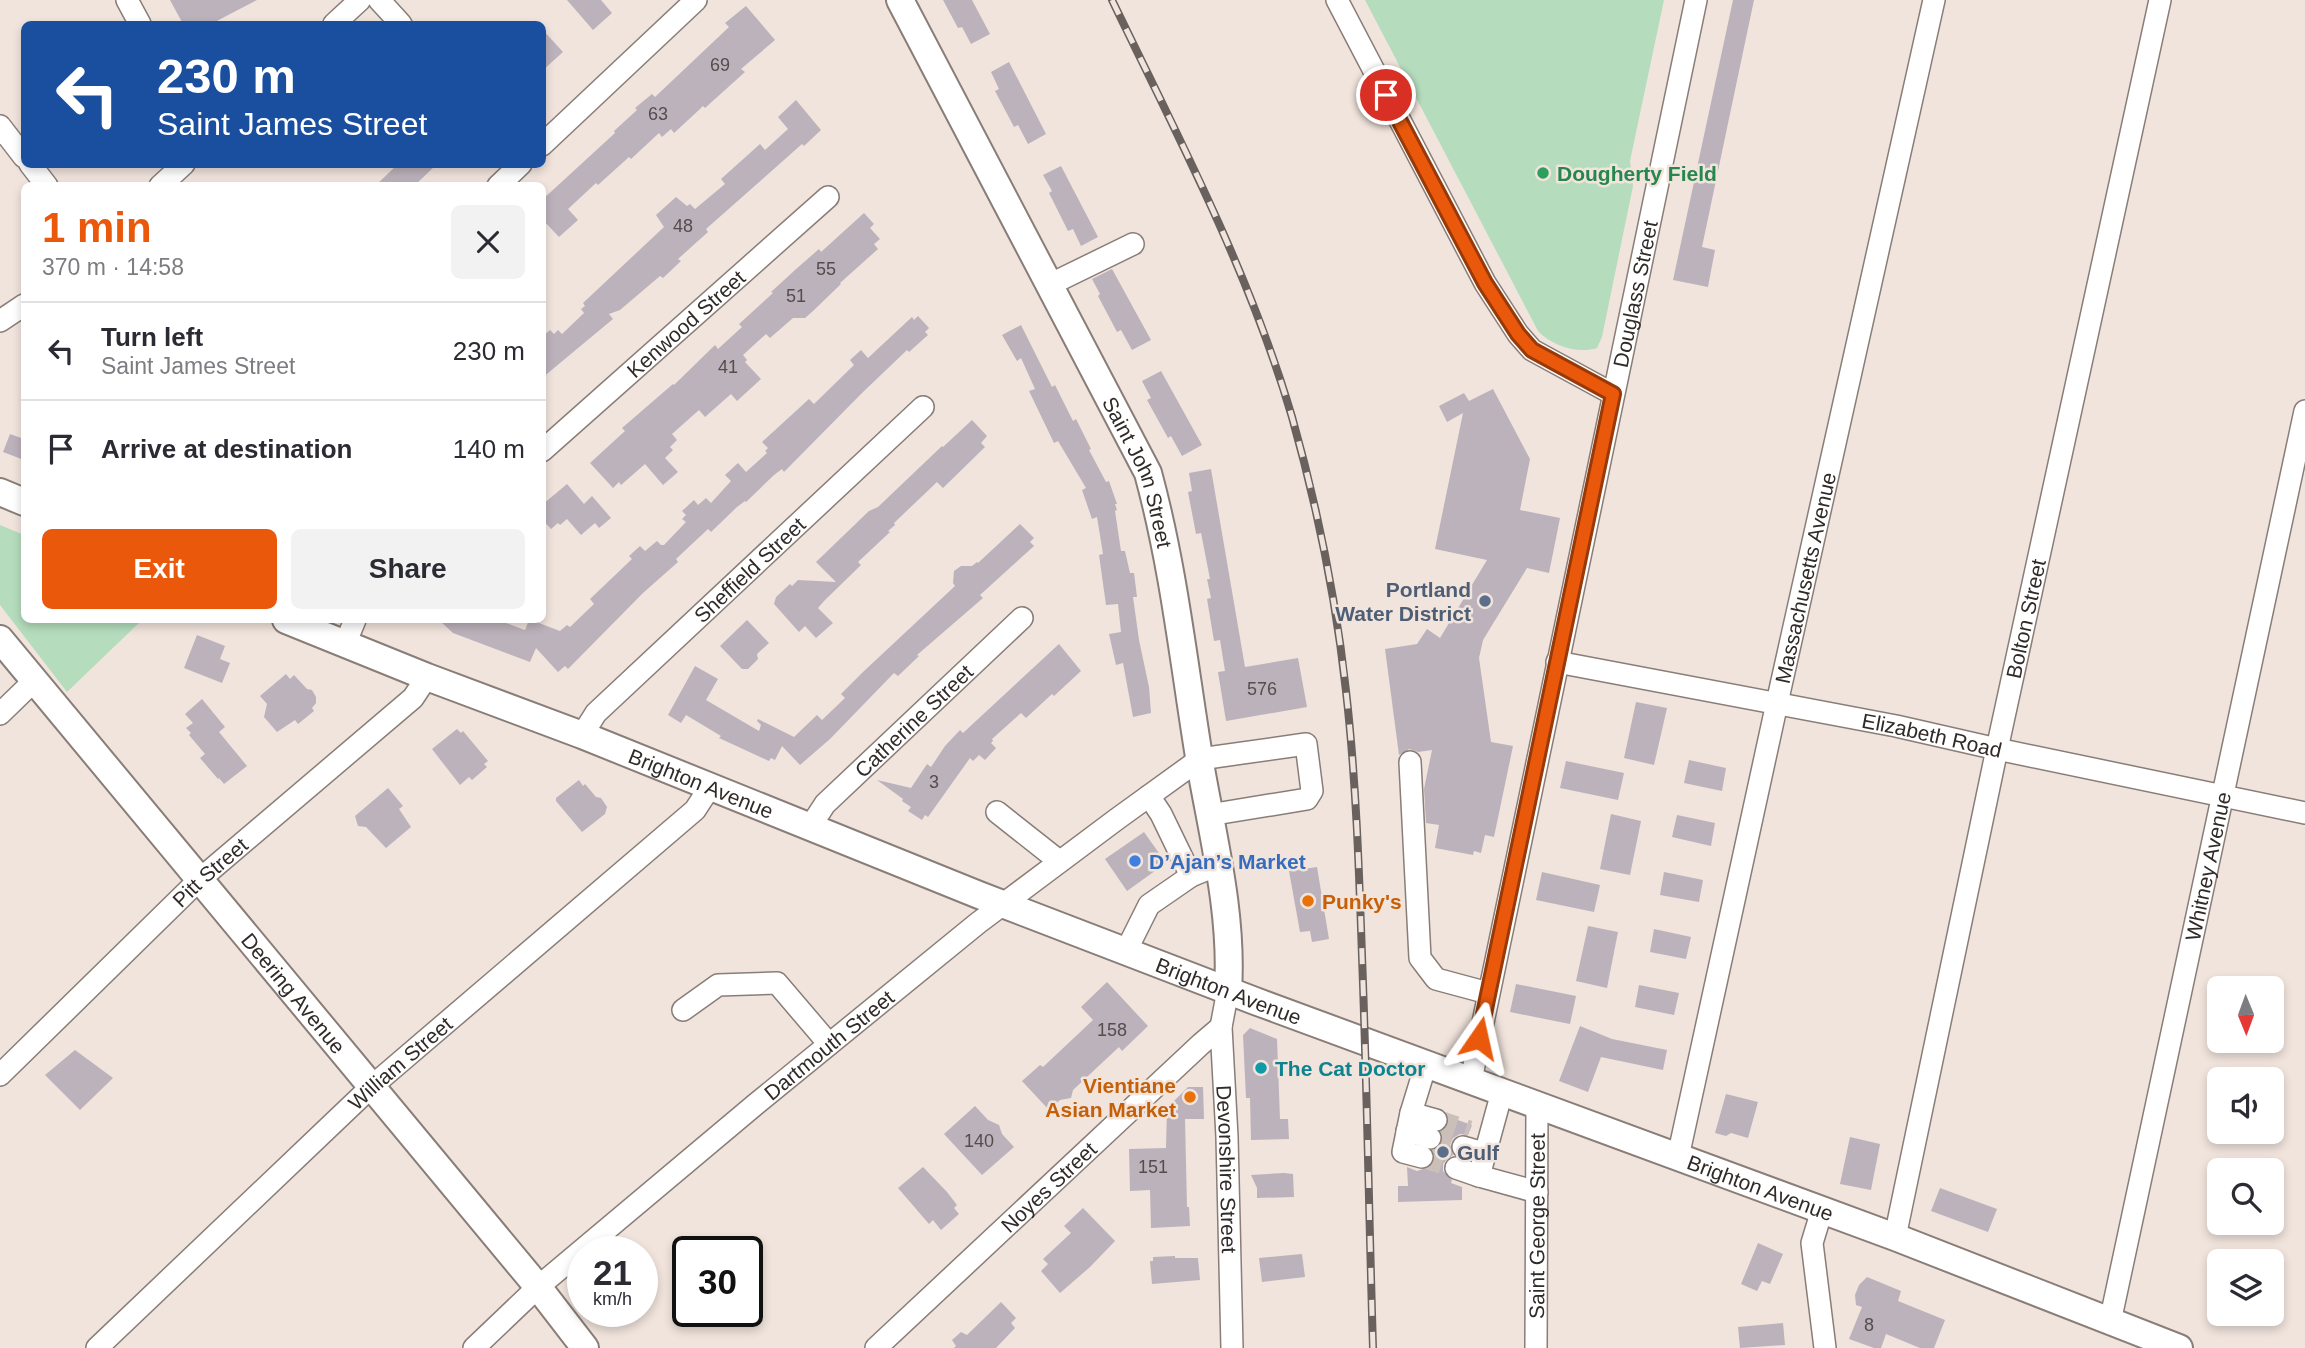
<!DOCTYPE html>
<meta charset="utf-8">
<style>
:root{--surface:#fff;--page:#f2f2f3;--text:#2b2b33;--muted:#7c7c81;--line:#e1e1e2;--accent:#ea580c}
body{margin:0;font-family:Helvetica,sans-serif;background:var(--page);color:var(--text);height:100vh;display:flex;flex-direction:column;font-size:26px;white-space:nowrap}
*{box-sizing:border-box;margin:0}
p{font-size:23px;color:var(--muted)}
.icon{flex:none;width:38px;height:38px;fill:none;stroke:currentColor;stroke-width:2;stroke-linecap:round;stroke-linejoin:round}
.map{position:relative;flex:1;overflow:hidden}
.panel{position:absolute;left:21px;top:182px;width:525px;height:441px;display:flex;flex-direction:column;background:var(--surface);border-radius:10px;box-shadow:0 4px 10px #0003}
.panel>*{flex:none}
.hud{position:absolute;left:21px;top:21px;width:525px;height:147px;border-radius:10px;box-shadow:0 4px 10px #0003;background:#1a4fa0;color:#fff;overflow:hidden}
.needle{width:46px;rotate:179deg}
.controls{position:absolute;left:2207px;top:976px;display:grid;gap:14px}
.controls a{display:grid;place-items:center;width:77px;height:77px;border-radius:10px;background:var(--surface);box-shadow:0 4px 10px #0003;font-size:35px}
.speed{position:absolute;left:567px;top:1236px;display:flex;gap:14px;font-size:35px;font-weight:700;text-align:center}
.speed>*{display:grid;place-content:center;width:91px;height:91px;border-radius:50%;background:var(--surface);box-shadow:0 4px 10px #0003;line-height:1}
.speed small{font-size:18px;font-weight:400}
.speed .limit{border:4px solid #111;border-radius:10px;background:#fff;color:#111}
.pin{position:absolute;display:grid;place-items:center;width:60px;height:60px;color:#fff;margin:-30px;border:4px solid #fff;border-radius:50%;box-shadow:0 2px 7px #0007}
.me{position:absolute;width:77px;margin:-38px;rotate:11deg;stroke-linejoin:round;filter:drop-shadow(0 0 5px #0008)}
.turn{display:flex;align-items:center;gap:24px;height:147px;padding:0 21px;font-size:32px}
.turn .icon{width:91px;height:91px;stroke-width:2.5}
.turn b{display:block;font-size:49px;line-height:60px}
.round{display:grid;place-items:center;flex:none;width:74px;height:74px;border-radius:10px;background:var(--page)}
.head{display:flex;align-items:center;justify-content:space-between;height:119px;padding:0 21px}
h1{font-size:42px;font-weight:700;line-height:52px;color:var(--accent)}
.button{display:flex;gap:14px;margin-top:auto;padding:14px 21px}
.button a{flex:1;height:80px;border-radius:10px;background:var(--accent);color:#fff;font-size:28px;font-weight:700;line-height:80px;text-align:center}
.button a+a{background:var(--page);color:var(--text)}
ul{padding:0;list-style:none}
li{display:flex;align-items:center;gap:21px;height:98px;padding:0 21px;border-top:2px solid var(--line)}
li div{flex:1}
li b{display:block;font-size:26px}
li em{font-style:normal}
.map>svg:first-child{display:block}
.green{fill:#b5ddbd}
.building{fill:#bcb2bb}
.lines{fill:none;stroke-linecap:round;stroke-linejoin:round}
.minor-tunnel{stroke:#cabfb9;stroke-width:21;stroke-dasharray:21 10;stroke-linecap:butt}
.minor-casing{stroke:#897d77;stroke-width:24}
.major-casing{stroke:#897d77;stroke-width:30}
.minor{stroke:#fff;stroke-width:21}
.major{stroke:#fff;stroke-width:26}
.rail-casing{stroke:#69615e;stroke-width:8}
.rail{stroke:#f1e4dd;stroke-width:5;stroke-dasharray:16;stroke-linecap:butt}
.route-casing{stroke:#983908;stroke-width:18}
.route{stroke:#ea580c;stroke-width:12}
.leisure-dot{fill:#2e9e5b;stroke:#f1e4dd;stroke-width:2.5}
.service-dot{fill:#5c6f8a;stroke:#f1e4dd;stroke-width:2.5}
.shop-dot{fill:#3f7fe0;stroke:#f1e4dd;stroke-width:2.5}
.food-dot{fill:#e8710a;stroke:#f1e4dd;stroke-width:2.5}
.culture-dot{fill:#0f9aa8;stroke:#f1e4dd;stroke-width:2.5}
.labels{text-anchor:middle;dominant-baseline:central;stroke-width:5;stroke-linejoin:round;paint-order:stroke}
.number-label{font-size:18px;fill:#534d4e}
.leisure-label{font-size:21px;font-weight:bold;fill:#27864d;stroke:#f1e4dd;text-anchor:start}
.street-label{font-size:21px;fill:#302b29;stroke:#f1e4dd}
.service-label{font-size:21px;font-weight:bold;fill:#4e5e75;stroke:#f1e4dd;text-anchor:end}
.shop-label{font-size:21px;font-weight:bold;fill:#366cbe;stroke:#f1e4dd;text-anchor:start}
.food-label{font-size:21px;font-weight:bold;fill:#c56008;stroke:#f1e4dd;text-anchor:start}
.culture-label{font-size:21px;font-weight:bold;fill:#0d838f;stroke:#f1e4dd;text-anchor:start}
</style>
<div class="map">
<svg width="2305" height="1348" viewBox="0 0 2305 1348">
<rect width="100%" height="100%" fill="#f1e4dd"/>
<g class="green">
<path d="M1365,0H1664L1630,161L1633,186L1602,337L1597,348C1577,354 1552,346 1538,331Z"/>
<path d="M0,525L24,535V620H142L67,692L0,605Z"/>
</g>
<g class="building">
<path d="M170,0H257L211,24H183Z"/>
<path d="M567,0H601L612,13L593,30Z"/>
<path d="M943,0H972L990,34L971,44L962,27L958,28Z"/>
<path d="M1733,0H1754L1702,247L1715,250L1708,287L1673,280Z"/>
<path d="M746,6L775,40L741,69L745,72L705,108L703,106L700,109L674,133L671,129L662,137L659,133L631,159L629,157L598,185L596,183L568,209L578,220L559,237L542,219V200L615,133L614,131L637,110L635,108L652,94L655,97L729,27L725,23Z"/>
<path d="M542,29L563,52L542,71Z"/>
<path d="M1009,62L1046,134L1028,144L1018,125L1014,127L995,91L999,89L991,72Z"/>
<path d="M796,100L821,130L804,146L802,144L706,229L708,232L678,259L681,261L663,278L660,276L620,310L609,314L613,319L542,378V337L550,330L554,334L558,330L562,334L584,313L581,309L585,306L583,303L664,227L656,215L676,197L687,206L690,204L695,209L725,184L721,179L760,144L765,150L788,129L778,117Z"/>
<path d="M398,164H437L414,186H375Z"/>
<path d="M1061,166L1098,237L1081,246L1073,229L1068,231L1049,193L1052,191L1043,175Z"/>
<path d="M864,213L874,224L870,228L880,239L874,244L878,249L840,283L841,284L813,311L805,318H793L770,338L766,334L743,355L747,360L745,362L761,379L737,401L731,394L705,417L699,410L672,434L677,440L670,447L673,450L665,458L678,472L663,485L645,464L621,485L619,482L613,488L590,463L625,431L622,428L673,384L674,385L715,345L718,349L742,327L739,324L773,293L771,292L795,270L819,249L821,252Z"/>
<path d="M1112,269L1151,340L1132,350L1121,330L1117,332L1098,296L1100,294L1092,279Z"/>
<path d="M918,316L929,328L925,332L928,335L909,352L907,350L862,393L784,472L782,469L774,475L746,502L745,501L737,507L711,532L708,529L676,559L678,562L643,593L568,669L565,666L558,672L536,648L530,662L453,633L439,620H498L525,630L529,620H531L560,631L567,625L570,627L594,604L590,599L632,559L629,556L640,546L645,551L657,541L661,545H664L686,522L682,519L686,515L682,511L694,500L698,505L706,498L711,503L731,481L725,475L738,463L746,472L767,453L765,451L768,448L762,442L809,399L814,404L854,365L850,360L861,350L868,358L912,317L914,320Z"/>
<path d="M1021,325L1052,387L1055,385L1073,421L1076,419L1091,449L1089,450L1106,482L1109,481L1117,504H1115L1117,510L1115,511L1121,551H1125L1130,573H1134L1137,597H1133L1139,640L1149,687L1151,713L1133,717L1123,663L1116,665L1109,634L1121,632L1118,604L1106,605L1099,555L1103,554L1097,517L1092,519L1082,490L1086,488L1058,441L1054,443L1029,391L1035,389L1021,358L1017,361L1002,335Z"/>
<path d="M1161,371L1202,445L1182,456L1171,436L1168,438L1147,400L1151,398L1142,381Z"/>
<path d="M1493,389L1530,459L1520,510L1560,518L1549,573L1527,568L1483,640L1479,658L1491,742L1513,746L1494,837L1485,835L1481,853L1474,851L1473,855L1435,848L1439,825L1426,823L1424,789L1432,750L1418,752L1409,749L1399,755L1385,649L1417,644L1427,629L1440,638L1487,560L1435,549L1463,413L1447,422L1439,406L1464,393L1469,401Z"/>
<path d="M972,420L987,436L981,443L985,447L943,488L937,482L894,523L895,525L888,531L890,532L858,562L861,565L824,601L818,608L833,623L816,638L805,626L799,632L774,604L776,597L790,584L792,586L798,580L836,582L816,562L869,511L878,507L942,446L943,447Z"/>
<path d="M10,434L24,439V460L3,452Z"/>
<path d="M1211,469L1245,667L1298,658L1307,707L1226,721L1218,672L1225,671L1220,640L1214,641L1207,599L1211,598L1207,579H1210L1201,533L1196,534L1188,492L1192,491L1189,473Z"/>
<path d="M567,484L584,504L592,496L611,518L599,528L595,523L581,535L567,519L560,525L558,523L551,529L542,519V505Z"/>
<path d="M1020,524L1034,538L1030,542L1034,546L980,595L983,598L917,655L919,656L898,676L894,673L830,739L800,765L782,746L775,760L771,758L769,761L719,738L721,736L686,715L681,723L668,715L695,666L718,679L706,700L759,731L761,725L757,721L758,719L794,737L817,715L822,720L845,698L841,694L863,672L955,586L953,583L954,571L961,566H972L977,562L978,563Z"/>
<path d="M747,620L769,643L757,654L758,659L748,669H742L720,646Z"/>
<path d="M197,635L225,646L220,659L230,663L222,683L184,668Z"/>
<path d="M1059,644L1081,671L1054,696L1052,694L1026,718L1021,713L992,739L993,741L991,743L996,748L985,760L979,755L973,761L970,758L928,817L925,815L922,820L908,811L911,807L902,801L903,799L877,780L911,788L927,764L931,767L945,746L960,730L963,733Z"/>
<path d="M286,674L290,679L294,675L307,689L312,690L316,697V703L312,708L314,711L298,724L295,720L277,732L264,717L267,704L260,696Z"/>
<path d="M202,699L225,727L219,732L247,766L224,784L219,778L218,779L200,758L205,754L189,735L191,733L186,728L193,723L185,714Z"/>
<path d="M1636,702L1667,708L1654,765L1624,758Z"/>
<path d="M457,729L461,733L463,731L488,761L484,764L487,767L472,780L469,777L460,785L432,749Z"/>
<path d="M1689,760L1726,768L1722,791L1684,783Z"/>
<path d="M1566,761L1624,773L1618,800L1560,788Z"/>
<path d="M579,780L583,786L585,784L596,797L601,798L607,807L605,814L582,832L556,801V798Z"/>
<path d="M388,788L403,806L399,809L411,827L386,848L366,827L358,826L355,816Z"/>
<path d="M1611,814L1641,821L1630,875L1600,869Z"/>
<path d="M1677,815L1715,823L1711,846L1672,837Z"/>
<path d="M1144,832L1166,863L1127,891L1105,859Z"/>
<path d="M1317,867L1329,939L1312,942L1310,931L1300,932L1289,871Z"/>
<path d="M1542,872L1600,885L1594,912L1536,900Z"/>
<path d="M1664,872L1703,880L1699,902L1660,895Z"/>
<path d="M1588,926L1618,932L1607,988L1576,981Z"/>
<path d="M1654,929L1691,937L1686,959L1650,952Z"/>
<path d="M1107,982L1148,1026L1122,1051L1119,1047L1073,1090L1071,1098L1060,1100L1049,1110L1022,1081L1040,1065L1043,1067L1093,1020L1081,1007Z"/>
<path d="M1516,984L1576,996L1570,1024L1510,1012Z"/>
<path d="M1639,985L1679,993L1674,1015L1635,1007Z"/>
<path d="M1580,1026L1612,1039L1667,1050L1663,1070L1601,1057L1588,1092L1559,1081Z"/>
<path d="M1250,1028L1277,1039L1280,1119H1288L1289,1139L1251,1140L1250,1098H1246L1243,1035Z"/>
<path d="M75,1050L113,1078L80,1110L45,1075Z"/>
<path d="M1188,1087H1203L1204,1119H1185L1187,1207H1189L1190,1226L1151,1228L1150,1190L1130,1191L1129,1149L1166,1148L1167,1108Z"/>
<path d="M1726,1094L1758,1102L1748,1138L1731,1133L1726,1136L1715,1133Z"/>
<path d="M975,1106L988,1120L999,1125L1002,1134L1014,1147L982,1175L944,1134Z"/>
<path d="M1449,1117L1472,1125L1468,1135L1460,1134L1453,1138L1450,1144L1453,1155L1447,1159L1443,1164V1171L1452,1180L1451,1183L1462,1187V1200L1398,1202V1186H1408L1407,1167L1417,1171L1432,1166L1435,1160L1433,1151L1442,1142L1441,1132L1448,1124Z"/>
<path d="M1850,1137L1880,1144L1871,1190L1840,1184Z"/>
<path d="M923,1167L947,1192L957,1205L954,1208L959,1214L941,1230L933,1220L929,1224L898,1188Z"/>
<path d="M1284,1173L1293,1174L1294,1197L1257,1198V1188L1251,1175Z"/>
<path d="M1940,1188L1997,1209L1988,1232L1931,1211Z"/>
<path d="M1083,1208L1115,1241L1090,1267L1060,1293L1041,1271L1048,1264L1043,1259L1071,1233L1064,1226Z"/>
<path d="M1758,1243L1783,1254L1770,1284L1762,1281L1757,1291L1741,1284Z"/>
<path d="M1302,1254L1305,1277L1262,1282L1259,1258Z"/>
<path d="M1175,1256V1258H1198L1200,1280L1152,1284L1150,1261H1153V1257Z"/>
<path d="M1867,1277L1901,1291L1898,1301L1945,1320L1934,1348H1920L1886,1334L1881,1348H1874L1849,1339L1862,1307L1856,1305L1855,1295L1859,1285Z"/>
<path d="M1001,1302L1016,1318L1011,1323L1015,1328L996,1348H954L956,1346L952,1340L961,1332L967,1335Z"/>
<path d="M1783,1323L1785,1345L1740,1348L1738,1327Z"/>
</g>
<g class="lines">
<g class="minor-tunnel">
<path d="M1436,1120L1469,1131"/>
<path d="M1430,1138L1463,1147"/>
<path d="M1422,1157L1456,1168"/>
</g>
<g class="minor-casing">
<g id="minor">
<path d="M127,0L140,24"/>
<path d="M379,0L401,24"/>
<path d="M1337,0L1485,283L1518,334L1532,350L1613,394"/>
<path d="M334,24L360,0"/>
<path d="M0,126L24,157"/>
<path d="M542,145L696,0"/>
<path d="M30,164L47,186"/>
<path d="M160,186L184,164"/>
<path d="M498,186L521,164"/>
<path d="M1049,285L1133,244"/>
<path d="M0,321L24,305"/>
<path id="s1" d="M542,451L828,197"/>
<path d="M345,644L355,620"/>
<path id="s2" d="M1557,662L1896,726L1997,749L2305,813"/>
<path d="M0,714L35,680"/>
<path id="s3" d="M582,735L596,713L923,407"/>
<path d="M1410,762L1420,958L1436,979L1488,993"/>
<path d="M1149,796L1161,814L1191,876"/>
<path d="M997,812L1059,861"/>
<path id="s4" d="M810,827L825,804L1022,618"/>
<path d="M1126,951L1149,905L1191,876L1218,865"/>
<path id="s5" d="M1228,990L1221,1027L1227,1137L1232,1348"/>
<path d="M683,1010L718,985L777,983L829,1044"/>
<path id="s6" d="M0,1075L199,880L413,698L427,677"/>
<path id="s7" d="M1471,1080L1696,0"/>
<path d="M1502,1092L1479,1176L1537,1192"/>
<path d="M1411,1113L1436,1120"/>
<path d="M1407,1131L1430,1138"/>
<path d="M1463,1147L1484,1153"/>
<path d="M1422,1157L1403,1152L1411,1113L1426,1064"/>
<path id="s8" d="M1678,1157L1777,703L1934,0"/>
<path d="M1456,1168L1479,1176"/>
<path d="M1822,1210L1812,1243L1825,1348"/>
<path id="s9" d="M1895,1237L1997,749L2160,0"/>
<path id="s10" d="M2110,1322L2305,411"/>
<path id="s11" d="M97,1348L371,1087L695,810L710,787"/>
<path id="s12" d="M474,1348L538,1287L756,1104L978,923L1117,819L1200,759L1306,744L1312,791L1307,799L1209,815"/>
<path id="s13" d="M876,1348L1201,1044L1221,1027"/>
<path id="s14" d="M1536,1348L1537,1105"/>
</g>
</g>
<g class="major-casing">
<g id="major">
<path id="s15" d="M900,0L1148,473C1174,568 1184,666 1200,763C1213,838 1233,914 1228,990"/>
<path d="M0,492L24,502"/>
<path id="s16" d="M286,620L427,677L582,735L979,895L1255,1001L1895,1237L2179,1348"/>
<path id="s17" d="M0,639L538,1287L585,1348"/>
</g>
</g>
<use href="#minor" class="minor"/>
<use href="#major" class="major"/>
<g class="rail-casing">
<path id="rail" d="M1112,0C1178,137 1249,271 1292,417C1317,506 1336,599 1346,691C1356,779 1359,868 1362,956C1367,1087 1369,1217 1373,1348"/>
</g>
<use href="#rail" class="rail"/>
</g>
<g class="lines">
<g class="route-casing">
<path id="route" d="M1386,95L1485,283L1518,334L1532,350L1613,394L1479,1038"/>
</g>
<use href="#route" class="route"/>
</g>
<circle class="leisure-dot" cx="1543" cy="173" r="7"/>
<g class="service-dot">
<circle cx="1485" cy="601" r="7"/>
<circle cx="1443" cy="1152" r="7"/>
</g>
<circle class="shop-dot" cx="1135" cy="861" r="7"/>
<g class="food-dot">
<circle cx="1308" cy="901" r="7"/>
<circle cx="1190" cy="1097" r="7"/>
</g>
<circle class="culture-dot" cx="1261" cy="1068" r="7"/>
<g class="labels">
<g class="number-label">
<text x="720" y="65">69</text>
<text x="658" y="114">63</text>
<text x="683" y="226">48</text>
<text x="826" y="269">55</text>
<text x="796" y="296">51</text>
<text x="728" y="367">41</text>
<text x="1262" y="689">576</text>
<text x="934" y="782">3</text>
<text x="1112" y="1030">158</text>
<text x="979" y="1141">140</text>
<text x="1153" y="1167">151</text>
<text x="1869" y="1325">8</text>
</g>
<g class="leisure-label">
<text x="1557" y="173">Dougherty Field</text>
</g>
<g class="street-label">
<text stroke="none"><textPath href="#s7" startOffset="803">Douglass Street</textPath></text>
<text stroke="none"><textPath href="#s1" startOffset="192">Kenwood Street</textPath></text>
<text stroke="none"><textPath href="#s15" startOffset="530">Saint John Street</textPath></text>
<text stroke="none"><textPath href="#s3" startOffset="236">Sheffield Street</textPath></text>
<text stroke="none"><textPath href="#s8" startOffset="593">Massachusetts Avenue</textPath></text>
<text stroke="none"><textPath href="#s9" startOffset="632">Bolton Street</textPath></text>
<text stroke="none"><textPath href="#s4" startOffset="149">Catherine Street</textPath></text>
<text stroke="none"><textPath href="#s2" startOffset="382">Elizabeth Road</textPath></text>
<text stroke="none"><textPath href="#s16" startOffset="446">Brighton Avenue</textPath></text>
<text stroke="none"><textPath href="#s10" startOffset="466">Whitney Avenue</textPath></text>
<text stroke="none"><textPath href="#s6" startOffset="292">Pitt Street</textPath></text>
<text stroke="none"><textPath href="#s16" startOffset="1013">Brighton Avenue</textPath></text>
<text stroke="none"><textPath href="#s17" startOffset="460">Deering Avenue</textPath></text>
<text stroke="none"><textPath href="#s12" startOffset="467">Dartmouth Street</textPath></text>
<text stroke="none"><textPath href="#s11" startOffset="416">William Street</textPath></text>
<text stroke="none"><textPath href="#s5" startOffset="180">Devonshire Street</textPath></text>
<text stroke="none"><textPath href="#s13" startOffset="236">Noyes Street</textPath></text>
<text stroke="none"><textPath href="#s16" startOffset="1580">Brighton Avenue</textPath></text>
<text stroke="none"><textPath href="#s14" startOffset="122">Saint George Street</textPath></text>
</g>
<g class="service-label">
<text x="1471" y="589">Portland<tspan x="1471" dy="24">Water District</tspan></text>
<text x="1457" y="1152" text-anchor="start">Gulf</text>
</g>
<g class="shop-label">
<text x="1149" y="861">D’Ajan’s Market</text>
</g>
<g class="food-label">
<text x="1322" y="901">Punky's</text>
<text x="1176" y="1085" text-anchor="end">Vientiane<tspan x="1176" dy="24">Asian Market</tspan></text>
</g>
<g class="culture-label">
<text x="1275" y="1068">The Cat Doctor</text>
</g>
</g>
</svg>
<div class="controls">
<a><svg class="needle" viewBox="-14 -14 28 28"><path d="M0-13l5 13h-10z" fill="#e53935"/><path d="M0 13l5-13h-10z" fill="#7c7c81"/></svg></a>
<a><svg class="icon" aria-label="sound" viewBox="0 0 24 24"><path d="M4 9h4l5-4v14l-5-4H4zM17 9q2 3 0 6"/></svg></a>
<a><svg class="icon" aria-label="search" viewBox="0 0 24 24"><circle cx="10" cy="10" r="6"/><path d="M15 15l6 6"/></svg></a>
<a><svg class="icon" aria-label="layers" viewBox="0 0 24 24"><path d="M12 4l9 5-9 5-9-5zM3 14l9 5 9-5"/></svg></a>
</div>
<div class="speed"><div>21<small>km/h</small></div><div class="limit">30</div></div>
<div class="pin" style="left:1386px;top:95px;background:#d93025"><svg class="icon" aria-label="arrive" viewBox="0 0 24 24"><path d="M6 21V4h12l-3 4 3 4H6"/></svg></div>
<svg class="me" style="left:1479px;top:1038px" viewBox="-20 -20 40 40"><path d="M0-17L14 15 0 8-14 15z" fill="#ea580c" stroke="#fff" stroke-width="4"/></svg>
<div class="hud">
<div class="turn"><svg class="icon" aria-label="left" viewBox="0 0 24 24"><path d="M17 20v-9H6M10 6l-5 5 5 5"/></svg><div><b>230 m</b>Saint James Street</div></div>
</div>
<section class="panel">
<div class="head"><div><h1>1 min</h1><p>370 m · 14:58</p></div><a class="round"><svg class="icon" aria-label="close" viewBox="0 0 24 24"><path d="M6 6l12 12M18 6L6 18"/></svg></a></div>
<ul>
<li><svg class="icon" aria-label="left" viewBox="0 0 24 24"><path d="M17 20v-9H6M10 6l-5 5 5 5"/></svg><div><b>Turn left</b><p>Saint James Street</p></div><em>230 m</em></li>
<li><svg class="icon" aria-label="arrive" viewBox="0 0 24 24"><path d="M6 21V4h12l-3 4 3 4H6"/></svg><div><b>Arrive at destination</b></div><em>140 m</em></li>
</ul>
<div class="button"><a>Exit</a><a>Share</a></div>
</section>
</div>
